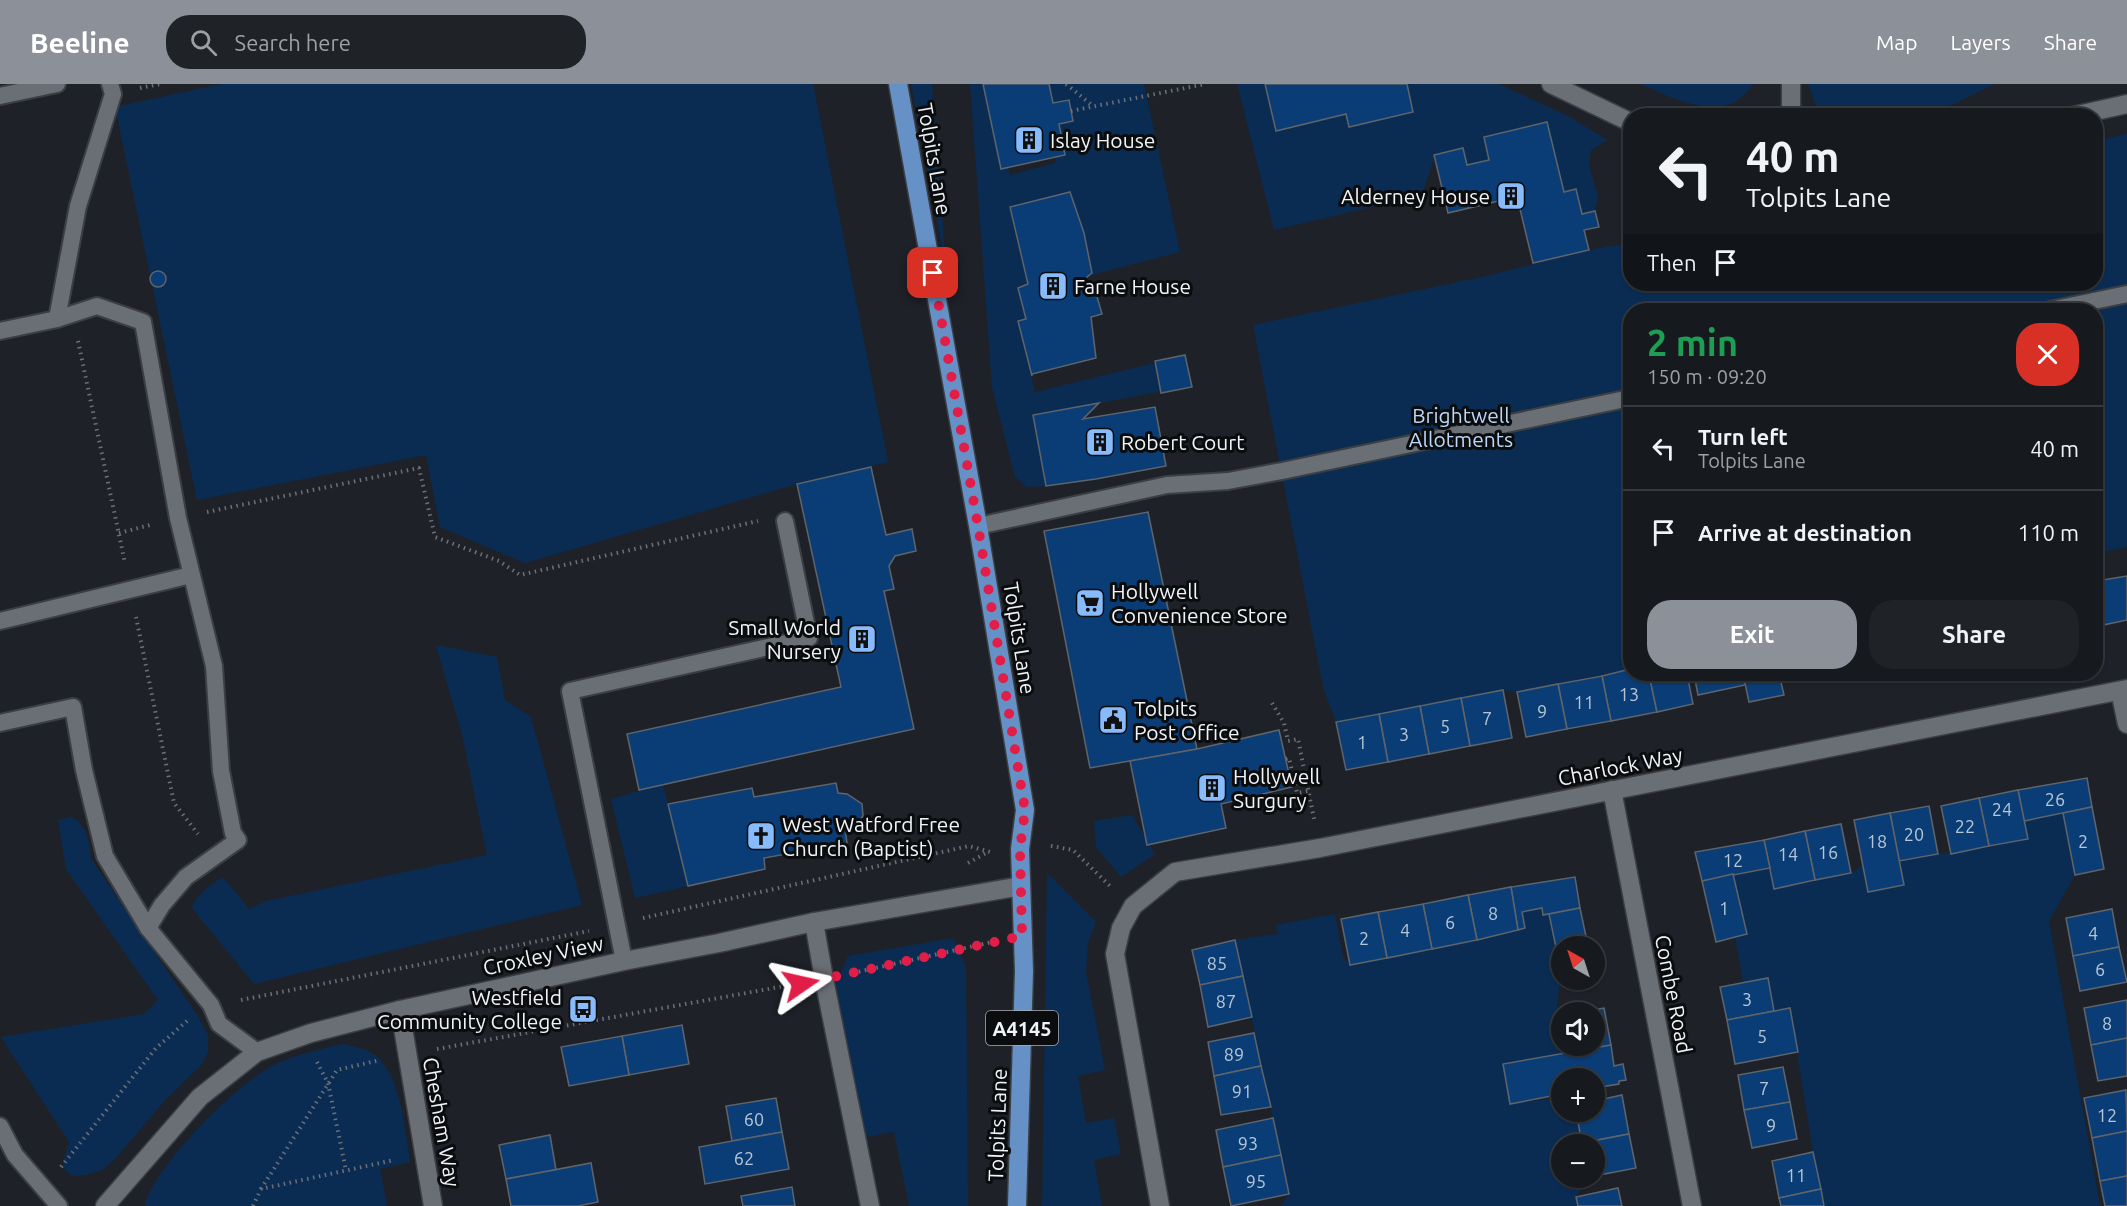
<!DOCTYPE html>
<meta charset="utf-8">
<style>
:root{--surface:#161a1e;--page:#1f2327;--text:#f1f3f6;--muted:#9ea1a4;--line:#35383c;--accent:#8c9099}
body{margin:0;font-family:Ubuntu,sans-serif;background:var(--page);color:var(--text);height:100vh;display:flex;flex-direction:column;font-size:22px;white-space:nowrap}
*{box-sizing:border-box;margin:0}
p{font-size:20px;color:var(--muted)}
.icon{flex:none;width:33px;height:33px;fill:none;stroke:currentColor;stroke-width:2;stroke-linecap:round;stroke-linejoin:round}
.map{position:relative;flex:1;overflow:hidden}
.drawer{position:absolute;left:1623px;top:219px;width:480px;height:378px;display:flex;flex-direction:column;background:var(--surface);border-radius:24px;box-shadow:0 2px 4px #0004,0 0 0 2px var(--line)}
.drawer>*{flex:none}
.banner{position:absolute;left:1623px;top:24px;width:480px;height:183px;border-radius:24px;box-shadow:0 2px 4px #0004,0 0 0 2px var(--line);background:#161a1e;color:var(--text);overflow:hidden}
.needle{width:39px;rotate:321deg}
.fabs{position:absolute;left:1551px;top:852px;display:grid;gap:12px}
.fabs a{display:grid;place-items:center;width:54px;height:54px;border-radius:50%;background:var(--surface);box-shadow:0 2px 4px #0004,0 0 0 2px var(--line);font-size:30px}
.pin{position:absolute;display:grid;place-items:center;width:51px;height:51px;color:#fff;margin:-26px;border-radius:12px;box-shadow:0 3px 9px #0006}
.me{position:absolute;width:66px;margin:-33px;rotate:79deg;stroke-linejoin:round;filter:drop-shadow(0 0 4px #0008)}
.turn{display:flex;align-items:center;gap:21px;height:126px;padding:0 24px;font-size:27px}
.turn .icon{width:78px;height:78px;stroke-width:2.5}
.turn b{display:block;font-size:42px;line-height:51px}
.then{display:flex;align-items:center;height:57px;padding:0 24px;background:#0003;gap:12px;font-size:22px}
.round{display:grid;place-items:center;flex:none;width:63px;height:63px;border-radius:24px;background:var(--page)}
.summary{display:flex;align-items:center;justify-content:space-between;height:102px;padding:0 24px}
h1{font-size:36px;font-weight:700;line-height:45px;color:#1e9e55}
.button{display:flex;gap:12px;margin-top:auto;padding:12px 24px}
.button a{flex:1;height:69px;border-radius:24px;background:var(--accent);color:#fff;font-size:24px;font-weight:700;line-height:69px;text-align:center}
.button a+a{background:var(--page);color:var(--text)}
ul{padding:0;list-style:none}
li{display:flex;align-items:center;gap:18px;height:84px;padding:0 24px;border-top:2px solid var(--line)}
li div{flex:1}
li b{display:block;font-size:22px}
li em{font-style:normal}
header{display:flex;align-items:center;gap:36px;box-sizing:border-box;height:84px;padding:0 30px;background:var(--accent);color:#fff}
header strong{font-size:28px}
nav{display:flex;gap:33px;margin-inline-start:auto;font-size:21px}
.search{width:420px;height:54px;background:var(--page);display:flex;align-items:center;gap:15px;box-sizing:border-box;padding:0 21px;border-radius:24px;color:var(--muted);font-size:22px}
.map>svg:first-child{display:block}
.green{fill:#0a2c53}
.building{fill:#0a3d75;stroke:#5f646b;stroke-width:1.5}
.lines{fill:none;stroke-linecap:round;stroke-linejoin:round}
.service-casing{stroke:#3b3f43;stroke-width:20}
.minor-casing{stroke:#3b3f43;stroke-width:21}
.primary-casing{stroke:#3b3f43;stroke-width:21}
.path{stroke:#6d7076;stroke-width:4;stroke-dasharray:1.5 4.5;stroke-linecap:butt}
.service{stroke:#6a6f76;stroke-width:16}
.minor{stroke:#6a6f76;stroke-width:18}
.primary{stroke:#6691c6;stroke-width:18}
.route{stroke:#e11d48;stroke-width:10;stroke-dasharray:0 18}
.labels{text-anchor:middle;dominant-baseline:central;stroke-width:6;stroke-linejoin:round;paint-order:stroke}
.number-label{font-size:18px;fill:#b6c6d6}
.shield{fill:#0a0c0e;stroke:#abaeb1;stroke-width:1.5}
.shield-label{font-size:20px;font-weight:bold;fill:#f0f3f7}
.poi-label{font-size:21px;fill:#f0f3f7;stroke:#0a0c0e;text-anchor:start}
.street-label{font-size:21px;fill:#f0f3f7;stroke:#0a0c0e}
.park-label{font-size:21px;fill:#bcd7f9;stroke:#0a0c0e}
</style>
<header>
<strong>Beeline</strong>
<div class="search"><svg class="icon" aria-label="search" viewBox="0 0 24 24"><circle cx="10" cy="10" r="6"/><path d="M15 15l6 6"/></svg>Search here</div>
<nav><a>Map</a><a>Layers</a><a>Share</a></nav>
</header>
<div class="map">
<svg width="2127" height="1122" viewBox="0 0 2127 1122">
<rect width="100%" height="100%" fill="#1e2228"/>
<g class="green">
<path d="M222,0H813L888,378L797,400L525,479L440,443L426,371L197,416L115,23Z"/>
<path d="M911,0H932L946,183Z"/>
<path d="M970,0H985L1010,91L1055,79L1059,40L1073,37L1071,27L1053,19L1049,0H1144L1180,168L1091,191L1092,189L1070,108L1021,121L1017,117L1018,121L1010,123L1028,200L1018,204L1026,235L1018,237L1035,308L1163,277L1170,306L1033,331L1046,402L1027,403L1015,393L992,303Z"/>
<path d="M1237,0H1499L1570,33L1607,56L1591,66L1589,81L1598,113L1595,127L1582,130L1576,105L1564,108L1547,39L1484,53L1489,76L1467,81L1462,64L1435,71L1422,111L1274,146Z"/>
<path d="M1641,0H1753C1749,5 1745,11 1740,14C1716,35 1665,12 1641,0Z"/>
<path d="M1808,0H1994L1954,20L1924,31L1829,32L1818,27Z"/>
<path d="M2127,50V463L2096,469V226H1630V585L1517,608L1503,606L1336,638L1323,603L1253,241L1482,193L1589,166L1630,159V200H2096V57Z"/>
<path d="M436,561L497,573L505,616L531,633L582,821L254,900L192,824C196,810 211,801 223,793L249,825L266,817L487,771L462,651Z"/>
<path d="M663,700L688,802L635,814L611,715Z"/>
<path d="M2063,729L2075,791L2049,837L2100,1122H1824L1813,1068L1790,924L1774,927L1743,899L1735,853L1747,850L1733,790L1770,784L1774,805L1851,789L1863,781L1868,808L1904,801L1899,777C1942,769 1985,763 2027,755L2024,737Z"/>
<path d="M1132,731L1155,770L1121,793L1096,763L1094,737Z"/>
<path d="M72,733C88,743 89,758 91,775L197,931L208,951V968L202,980L165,1016L115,1075L102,1086L85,1091L72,1092L62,1083L69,1058L1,953L144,930L158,916L66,785L58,736Z"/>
<path d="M1047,789L1096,838L1088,859L1086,888L1105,986L1078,992L1086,1039L1114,1034L1121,1070L1094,1076L1102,1122H1042Z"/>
<path d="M1542,824L1543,831L1549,830L1561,887L1556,931L1564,969L1511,1019L1561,1014L1562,1028H1576L1583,1060H1562V1094H1589L1576,1113L1578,1122H1281L1289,1110L1235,856L1278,850L1276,841L1335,830L1343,873L1350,881L1525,845L1522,828Z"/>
<path d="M953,854L966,883L968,1122H909L894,1048L866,1053L836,901L848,872Z"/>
<path d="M344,960C353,963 364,964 372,969C401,987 405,1046 410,1078L380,1085L387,1122H145C151,1085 242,994 278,979C299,970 322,964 344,960Z"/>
</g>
<g class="building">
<path d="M983,0H1049L1053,19L1069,16L1073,37L1059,40L1065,71L1001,85Z"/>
<path d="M1265,0H1407L1413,28L1349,43L1346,30L1276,47Z"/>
<path d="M1547,38L1564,108L1576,105L1582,130L1595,127L1599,143L1584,146L1589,166L1533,179L1519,121L1505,124L1503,116L1448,129L1434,71L1463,64L1467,81L1489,76L1484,53Z"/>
<path d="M1070,108L1084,149L1092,189L1081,198L1085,211L1096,209L1102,230L1091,233L1096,274L1032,290V292L1018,237L1026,235L1018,204L1028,200L1010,123Z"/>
<circle cx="158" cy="195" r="8"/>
<path d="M1185,271L1192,303L1161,309L1155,277Z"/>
<path d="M1099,319L1083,335L1155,323L1166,382L1096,395L1046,402L1033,331Z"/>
<path d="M871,383L886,451L912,445L916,467L895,472L889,482L894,505L884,507L914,645L639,706L627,650L841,603L797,400Z"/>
<path d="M1148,428L1197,665L1090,684L1044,447Z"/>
<path d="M2127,492V536L2103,541L2096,497Z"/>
<path d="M2096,502L2103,541L2096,542Z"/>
<path d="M1630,585V590H1649L1657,628L1611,637L1602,592Z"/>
<path d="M1649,590H1687L1693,620L1657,628Z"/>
<path d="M1694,590H1743L1745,601L1698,611Z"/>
<path d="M1743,590H1779L1784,611L1749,618Z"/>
<path d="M1779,590H1810L1780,594Z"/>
<path d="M1602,592L1611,637L1567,645L1558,600Z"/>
<path d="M1558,600L1567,645L1526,653L1517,608Z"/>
<path d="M1503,606L1512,654L1470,662L1461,614Z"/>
<path d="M1461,614L1470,662L1429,670L1420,622Z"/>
<path d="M1420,622L1429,670L1388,678L1379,630Z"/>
<path d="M1379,630L1388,678L1346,686L1336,638Z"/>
<path d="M1279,646L1292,703L1221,720L1226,744L1147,761L1130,677L1197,665Z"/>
<path d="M2087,694L2092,723L2024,737L2018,706Z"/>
<path d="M836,699L838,709L847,710L862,720L863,732L852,745H845L847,759L764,774L765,785L688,802L668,720L752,704L754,713Z"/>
<path d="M2018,706L2028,755L1989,762L1979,714Z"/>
<path d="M1979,714L1989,762L1951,770L1941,722Z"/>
<path d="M1929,722L1938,770L1899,777L1890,729Z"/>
<path d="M2092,723L2104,785L2075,791L2063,729Z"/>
<path d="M1890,729L1904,801L1868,808L1854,736Z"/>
<path d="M1841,740L1851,789L1815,796L1805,747Z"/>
<path d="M1805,747L1815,796L1774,805L1764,756Z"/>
<path d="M1764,756L1770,784L1702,797L1695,768Z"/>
<path d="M1733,790L1747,850L1716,858L1702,797Z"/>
<path d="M1575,793L1580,824L1543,831L1542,824L1522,828L1525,844L1518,846L1511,803Z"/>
<path d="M1511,803L1518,846L1477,856L1468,811Z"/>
<path d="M1468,811L1477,856L1432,865L1423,820Z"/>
<path d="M1423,820L1432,865L1387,874L1378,828Z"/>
<path d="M1580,824L1588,862H1562L1561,887L1549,830Z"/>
<path d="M2112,825L2119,863L2073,872L2066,834Z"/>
<path d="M1378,828L1387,874L1350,881L1341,835Z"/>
<path d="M1235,856L1243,892L1200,901L1192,866Z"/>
<path d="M2119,863L2127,898L2080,907L2073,872Z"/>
<path d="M1243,892L1252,933L1208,943L1200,901Z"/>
<path d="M1768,894L1774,927L1727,936L1720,903Z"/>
<path d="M2127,916V954L2091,961L2084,924Z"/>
<path d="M1604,924L1611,961L1564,969L1563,962H1594V928H1579Z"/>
<path d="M1790,924L1798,968L1735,980L1727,936Z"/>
<path d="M1558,932H1562V955Z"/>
<path d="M682,941L689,980L629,991L622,952Z"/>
<path d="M1254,949L1261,982L1214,992L1208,958Z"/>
<path d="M622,952L629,991L569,1002L561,963Z"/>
<path d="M2127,954V992L2098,997L2091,961Z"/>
<path d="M1611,961L1614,982L1623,980L1626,996L1619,997V1000L1594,1004V994H1562V1010L1510,1020L1503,980Z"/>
<path d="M1261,982L1271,1023L1221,1031L1214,992Z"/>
<path d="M1783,983L1790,1018L1744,1026L1738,991Z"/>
<path d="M2126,1006L2127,1047L2092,1054L2084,1014Z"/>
<path d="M1622,1011L1629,1050L1582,1059L1576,1028H1594V1017Z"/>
<path d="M776,1014L782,1048L732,1057L726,1022Z"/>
<path d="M1790,1018L1797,1055L1752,1064L1744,1026Z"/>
<path d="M1273,1034L1281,1071L1223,1083L1216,1046Z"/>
<path d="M2127,1047V1092L2100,1097L2092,1054Z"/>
<path d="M782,1048L789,1085L705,1100L699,1063Z"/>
<path d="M1629,1050L1636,1084L1594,1092V1060L1582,1059Z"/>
<path d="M550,1051L556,1086L506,1095L499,1061Z"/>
<path d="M1813,1068L1821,1105L1779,1114L1772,1077Z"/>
<path d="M1281,1071L1289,1110L1231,1122L1223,1083Z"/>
<path d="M591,1079L598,1118L578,1122H511L506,1095Z"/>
<path d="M2127,1092V1122H2105L2100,1097Z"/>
<path d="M792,1103L795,1122H743L741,1112Z"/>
<path d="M1618,1104L1622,1122H1578L1576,1113Z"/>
<path d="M1821,1105L1824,1122H1781L1779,1114Z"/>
</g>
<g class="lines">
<g class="service-casing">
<g id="service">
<path d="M110,0L113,10L78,122L57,235L97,222L143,238L178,434L214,582L221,687L233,749L238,756L186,793L162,821L148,844"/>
<path d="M0,12L57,0"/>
<path d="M2050,226L2127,210"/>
<path d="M0,247L57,235"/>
<path d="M978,442L1167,401L1228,397L1282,387L1630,314"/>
<path d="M0,537L191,491"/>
<path d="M0,639L73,623L84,686L105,772L148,844L211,921L219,940L257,968"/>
<path d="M624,877L570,607L809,554L785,437"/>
<path d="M0,1042L15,1071L59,1122"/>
</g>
</g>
<g class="minor-casing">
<g id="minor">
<path d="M1551,0L1630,38"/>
<path d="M1791,0V32"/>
<path d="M2073,32L2127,20"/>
<path d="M2120,607L2127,640"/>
<path d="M1612,706L1692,1122"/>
<path d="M814,838L824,895L870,1122"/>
<path d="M400,926L433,1122"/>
<path d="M105,1122L200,1013L257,968L311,949L400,926L624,877L719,859L814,838L1021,802"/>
<path d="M1160,1122L1115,870L1121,844L1133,822L1175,788L1320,764L2127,605"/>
</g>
</g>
<g class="primary-casing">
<path id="primary" d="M898,0L978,442L1025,726L1020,765L1024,887L1017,1122"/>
</g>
<g class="path">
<path d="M1066,0L1093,22"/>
<path d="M140,4L160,0"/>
<path d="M1071,27L1205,0"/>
<path d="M78,257L125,479"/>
<path d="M207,428L419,384L435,453L499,477L520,491L758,437"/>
<path d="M119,449L150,441"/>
<path d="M136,533L174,719L198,750"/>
<path d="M1272,619L1284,639L1288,657L1298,655L1314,735"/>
<path d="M1286,675L1289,674L1297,709L1308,707"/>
<path d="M1051,762L1073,766L1112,804"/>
<path d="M968,779L988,768"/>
<path d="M643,834L969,762L990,768"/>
<path d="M853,889L992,858"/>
<path d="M241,916L589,847"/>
<path d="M437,965L796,900"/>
<path d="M317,978L328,999L346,1086"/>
<path d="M61,1083L156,964L187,937"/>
<path d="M261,1105L337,986L380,976"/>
<path d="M253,1122L261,1105L394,1076"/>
</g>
<use href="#service" class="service"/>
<use href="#minor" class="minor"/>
<use href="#primary" class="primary"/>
</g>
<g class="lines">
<path class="route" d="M801,900L1022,852L1020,765L1025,726L978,442L933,189"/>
</g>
<defs>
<g id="building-square" transform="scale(1.5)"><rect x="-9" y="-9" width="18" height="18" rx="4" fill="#88bbfc" stroke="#0a0c0e"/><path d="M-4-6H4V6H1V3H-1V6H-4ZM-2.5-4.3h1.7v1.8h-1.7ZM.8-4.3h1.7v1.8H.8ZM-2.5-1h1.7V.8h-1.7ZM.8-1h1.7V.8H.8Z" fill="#111"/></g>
<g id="supermarket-square" transform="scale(1.5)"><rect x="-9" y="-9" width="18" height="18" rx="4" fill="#88bbfc" stroke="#0a0c0e"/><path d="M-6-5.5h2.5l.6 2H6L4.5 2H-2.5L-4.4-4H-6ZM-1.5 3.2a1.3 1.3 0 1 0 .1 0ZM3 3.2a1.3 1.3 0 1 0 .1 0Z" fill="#111"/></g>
<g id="civic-square" transform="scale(1.5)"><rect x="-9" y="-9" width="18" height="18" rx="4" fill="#88bbfc" stroke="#0a0c0e"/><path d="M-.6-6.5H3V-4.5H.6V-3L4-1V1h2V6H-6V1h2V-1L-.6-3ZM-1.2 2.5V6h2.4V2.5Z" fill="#111"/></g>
<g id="church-square" transform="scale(1.5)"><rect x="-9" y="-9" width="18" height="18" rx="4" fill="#88bbfc" stroke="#0a0c0e"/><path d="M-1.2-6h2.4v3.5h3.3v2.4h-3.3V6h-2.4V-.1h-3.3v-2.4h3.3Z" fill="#111"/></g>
<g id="bus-square" transform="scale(1.5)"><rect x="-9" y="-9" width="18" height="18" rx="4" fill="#88bbfc" stroke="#0a0c0e"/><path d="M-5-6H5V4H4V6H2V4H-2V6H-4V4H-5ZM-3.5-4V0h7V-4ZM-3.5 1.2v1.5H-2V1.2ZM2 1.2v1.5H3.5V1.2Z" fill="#111"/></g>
</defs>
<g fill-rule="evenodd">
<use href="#building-square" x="1029" y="56"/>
<use href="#building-square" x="1511" y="112"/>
<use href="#building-square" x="1053" y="202"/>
<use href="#building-square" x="1100" y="358"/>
<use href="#supermarket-square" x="1090" y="519"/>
<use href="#building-square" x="862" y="555"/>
<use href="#civic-square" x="1113" y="636"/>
<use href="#building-square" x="1212" y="704"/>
<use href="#church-square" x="761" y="752"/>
<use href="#bus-square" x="583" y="925"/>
</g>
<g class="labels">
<g class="number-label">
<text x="1629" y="610">13</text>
<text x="1584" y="618">11</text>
<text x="1542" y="627">9</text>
<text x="1487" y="634">7</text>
<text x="1445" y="642">5</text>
<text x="1404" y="650">3</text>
<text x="1362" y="658">1</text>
<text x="2055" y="715">26</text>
<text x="2002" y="725">24</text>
<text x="1965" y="742">22</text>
<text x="1914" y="750">20</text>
<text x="1877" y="757">18</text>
<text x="2083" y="757">2</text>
<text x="1828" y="768">16</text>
<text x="1788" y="770">14</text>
<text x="1733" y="776">12</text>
<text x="1724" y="824">1</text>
<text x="1493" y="829">8</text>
<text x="1450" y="838">6</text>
<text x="1405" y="846">4</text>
<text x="2093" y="849">4</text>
<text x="1364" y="854">2</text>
<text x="1217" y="879">85</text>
<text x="2100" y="885">6</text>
<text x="1747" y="915">3</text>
<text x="1226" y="917">87</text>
<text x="2107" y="939">8</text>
<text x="1762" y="952">5</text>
<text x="1234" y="970">89</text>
<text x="1764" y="1004">7</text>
<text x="1242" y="1007">91</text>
<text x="2107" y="1031">12</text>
<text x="754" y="1035">60</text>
<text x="1771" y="1041">9</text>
<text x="1248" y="1059">93</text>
<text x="744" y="1074">62</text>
<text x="1796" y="1091">11</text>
<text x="1256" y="1097">95</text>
</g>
<rect class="shield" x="986" y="927" width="72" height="34" rx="4.5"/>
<g class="shield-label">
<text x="1022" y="944">A4145</text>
</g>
<g class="poi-label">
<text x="1050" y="56">Islay House</text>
<text x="1490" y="112" text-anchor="end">Alderney House</text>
<text x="1074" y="202">Farne House</text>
<text x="1121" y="358">Robert Court</text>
<text x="1111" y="507">Hollywell<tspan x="1111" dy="24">Convenience Store</tspan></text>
<text x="841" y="543" text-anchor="end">Small World<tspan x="841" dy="24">Nursery</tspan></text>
<text x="1134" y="624">Tolpits<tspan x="1134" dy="24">Post Office</tspan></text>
<text x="1233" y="692">Hollywell<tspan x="1233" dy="24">Surgury</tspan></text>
<text x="782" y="740">West Watford Free<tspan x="782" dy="24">Church (Baptist)</tspan></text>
<text x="562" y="913" text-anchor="end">Westfield<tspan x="562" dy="24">Community College</tspan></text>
</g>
<g class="street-label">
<text transform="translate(935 75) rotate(80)">Tolpits Lane</text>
<text transform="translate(1020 554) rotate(81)">Tolpits Lane</text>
<text transform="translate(1620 682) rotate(-11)">Charlock Way</text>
<text transform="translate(543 871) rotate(-12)">Croxley View</text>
<text transform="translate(1674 910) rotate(79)">Combe Road</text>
<text transform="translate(442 1038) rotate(80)">Chesham Way</text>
<text transform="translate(997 1041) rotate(-88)">Tolpits Lane</text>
</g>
<g class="park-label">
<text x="1461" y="331">Brightwell<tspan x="1461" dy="24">Allotments</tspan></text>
</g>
</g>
</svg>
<div class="fabs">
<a><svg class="needle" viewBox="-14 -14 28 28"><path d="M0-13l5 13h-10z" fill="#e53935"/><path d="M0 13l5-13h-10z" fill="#9ea1a4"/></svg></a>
<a><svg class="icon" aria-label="sound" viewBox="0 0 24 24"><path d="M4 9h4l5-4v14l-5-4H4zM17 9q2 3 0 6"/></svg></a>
<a>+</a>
<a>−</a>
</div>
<div class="pin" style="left:933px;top:189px;background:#d93025"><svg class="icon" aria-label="arrive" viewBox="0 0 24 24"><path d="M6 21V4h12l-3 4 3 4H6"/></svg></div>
<svg class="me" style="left:801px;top:900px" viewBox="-20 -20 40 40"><path d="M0-17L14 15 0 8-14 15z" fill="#e11d48" stroke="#fff" stroke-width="4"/></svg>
<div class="banner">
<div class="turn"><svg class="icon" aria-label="left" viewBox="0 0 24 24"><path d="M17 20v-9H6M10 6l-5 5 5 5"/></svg><div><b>40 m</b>Tolpits Lane</div></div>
<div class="then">Then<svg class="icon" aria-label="arrive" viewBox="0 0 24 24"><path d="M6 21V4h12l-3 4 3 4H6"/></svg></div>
</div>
<section class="drawer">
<div class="summary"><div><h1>2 min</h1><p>150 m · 09:20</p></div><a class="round" style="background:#d93025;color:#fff"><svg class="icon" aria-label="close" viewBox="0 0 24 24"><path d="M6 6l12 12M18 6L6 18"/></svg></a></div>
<ul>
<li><svg class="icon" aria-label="left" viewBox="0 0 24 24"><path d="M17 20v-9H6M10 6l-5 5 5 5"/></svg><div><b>Turn left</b><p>Tolpits Lane</p></div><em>40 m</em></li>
<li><svg class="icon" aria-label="arrive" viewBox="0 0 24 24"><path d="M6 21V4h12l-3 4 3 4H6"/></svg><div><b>Arrive at destination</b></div><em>110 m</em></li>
</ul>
<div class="button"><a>Exit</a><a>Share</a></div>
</section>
</div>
